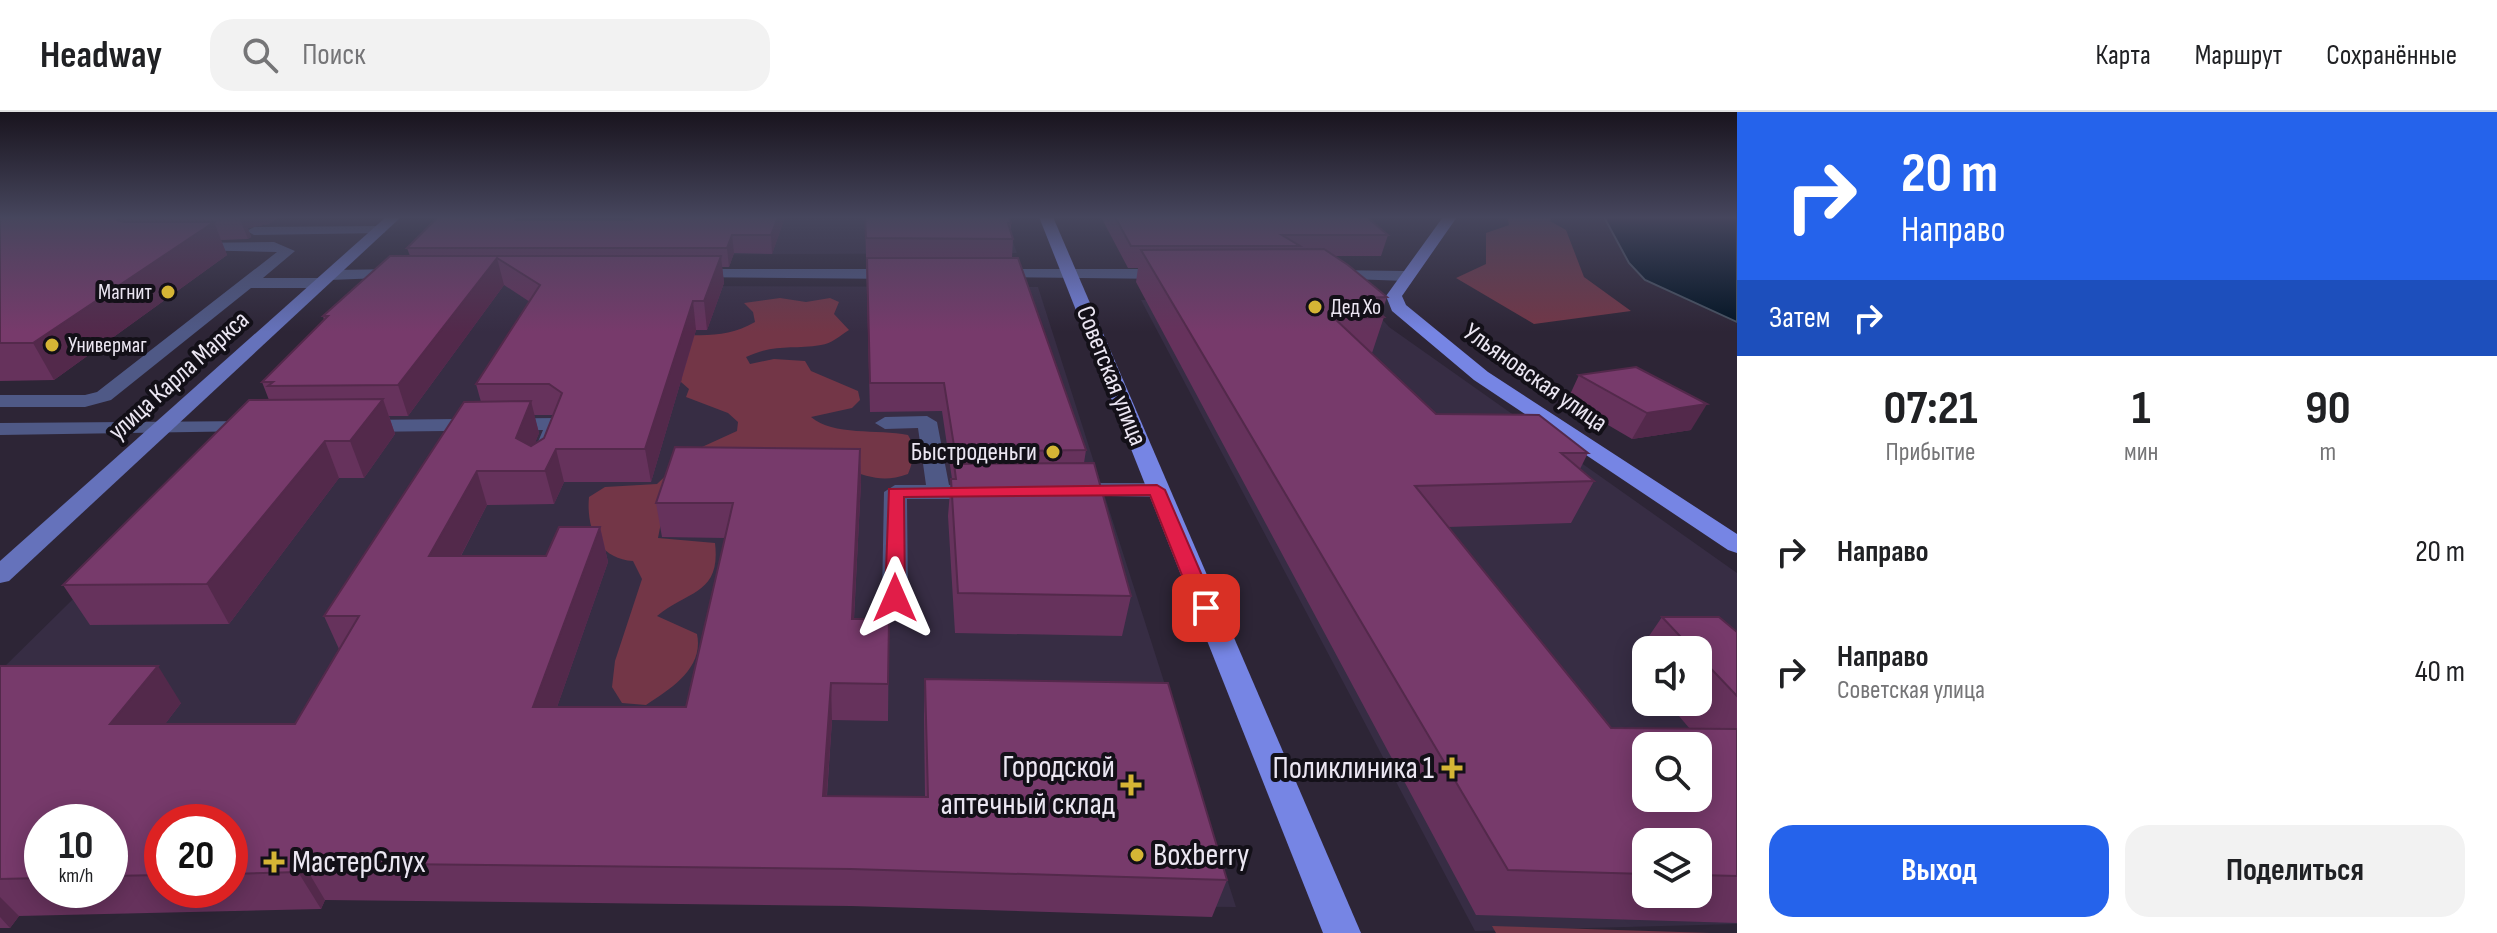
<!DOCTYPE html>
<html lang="ru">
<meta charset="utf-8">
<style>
:root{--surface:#fff;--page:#f2f2f2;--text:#202124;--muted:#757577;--line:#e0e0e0;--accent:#2563eb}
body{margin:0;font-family:"Sofia Sans Condensed",sans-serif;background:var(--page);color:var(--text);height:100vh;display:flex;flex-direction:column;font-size:30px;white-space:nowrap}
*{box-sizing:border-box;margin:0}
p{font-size:26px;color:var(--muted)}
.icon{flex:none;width:44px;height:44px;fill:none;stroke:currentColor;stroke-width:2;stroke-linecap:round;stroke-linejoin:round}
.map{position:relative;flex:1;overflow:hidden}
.details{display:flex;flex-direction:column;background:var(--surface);width:760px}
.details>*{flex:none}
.top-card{background:#2563eb;color:#fff;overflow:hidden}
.controls{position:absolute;left:1632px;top:524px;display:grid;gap:16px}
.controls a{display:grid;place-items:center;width:80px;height:80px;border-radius:16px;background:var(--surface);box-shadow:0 4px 20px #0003;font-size:40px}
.speed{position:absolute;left:24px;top:692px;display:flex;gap:16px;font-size:40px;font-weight:700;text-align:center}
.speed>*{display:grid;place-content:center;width:104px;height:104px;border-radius:50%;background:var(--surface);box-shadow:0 4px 20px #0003;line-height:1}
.speed small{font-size:20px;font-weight:400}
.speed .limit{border:12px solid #d22;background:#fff;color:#111}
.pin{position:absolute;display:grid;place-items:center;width:68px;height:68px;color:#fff;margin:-34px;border-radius:16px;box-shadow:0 4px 12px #0006}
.me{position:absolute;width:88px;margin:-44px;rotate:0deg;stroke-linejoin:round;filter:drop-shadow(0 0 6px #0008)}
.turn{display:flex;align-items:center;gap:28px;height:168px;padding:0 32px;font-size:36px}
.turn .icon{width:104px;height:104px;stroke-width:2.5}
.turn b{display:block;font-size:56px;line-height:68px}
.then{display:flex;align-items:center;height:76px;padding:0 32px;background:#0003;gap:16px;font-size:30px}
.eta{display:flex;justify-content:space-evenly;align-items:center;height:136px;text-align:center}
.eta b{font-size:48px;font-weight:700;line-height:56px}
.button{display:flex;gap:16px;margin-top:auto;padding:16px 32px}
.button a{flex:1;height:92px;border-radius:24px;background:var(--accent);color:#fff;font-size:32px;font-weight:700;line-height:92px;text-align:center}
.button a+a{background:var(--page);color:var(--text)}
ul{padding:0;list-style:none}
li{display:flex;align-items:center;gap:24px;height:120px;padding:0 32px}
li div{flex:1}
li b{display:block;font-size:30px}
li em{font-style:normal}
header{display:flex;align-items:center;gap:48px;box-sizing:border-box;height:112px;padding:0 40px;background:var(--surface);border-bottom:2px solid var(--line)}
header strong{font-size:38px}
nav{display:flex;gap:44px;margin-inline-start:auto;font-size:28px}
.search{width:560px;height:72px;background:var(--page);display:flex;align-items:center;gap:20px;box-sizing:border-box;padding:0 28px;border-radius:24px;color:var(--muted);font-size:30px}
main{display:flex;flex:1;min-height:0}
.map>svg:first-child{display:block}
.built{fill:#372d44;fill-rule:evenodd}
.green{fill:#733647}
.water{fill:#011323;stroke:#475261;stroke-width:2}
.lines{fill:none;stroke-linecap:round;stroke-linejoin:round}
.lane{fill:#4f5986;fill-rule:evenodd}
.street{fill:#4f5986;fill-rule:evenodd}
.secondary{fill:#6572bb;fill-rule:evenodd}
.primary{fill:#7685e4;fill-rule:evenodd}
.wall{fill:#66325c;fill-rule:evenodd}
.shaded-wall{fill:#53294b}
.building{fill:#773a6b;stroke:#53294b;stroke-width:2;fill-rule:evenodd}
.route{fill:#e11d48;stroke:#92132f;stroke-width:2}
.poi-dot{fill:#d5b535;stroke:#131018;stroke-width:3}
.labels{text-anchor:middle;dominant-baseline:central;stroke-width:8;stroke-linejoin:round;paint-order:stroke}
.far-poi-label{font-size:22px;fill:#ebe6f2;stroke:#131018;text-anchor:start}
.street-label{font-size:26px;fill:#ebe6f2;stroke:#131018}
.poi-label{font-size:26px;fill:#ebe6f2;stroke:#131018;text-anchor:end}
.near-poi-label{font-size:32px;fill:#ebe6f2;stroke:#131018;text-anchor:end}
</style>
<header>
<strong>Headway</strong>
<div class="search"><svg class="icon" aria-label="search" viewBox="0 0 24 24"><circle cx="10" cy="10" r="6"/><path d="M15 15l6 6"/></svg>Поиск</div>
<nav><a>Карта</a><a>Маршрут</a><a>Сохранённые</a></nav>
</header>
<main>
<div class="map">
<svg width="1737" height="821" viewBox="0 0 1737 821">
<rect width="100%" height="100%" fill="#2d2536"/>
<g class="built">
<path d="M459,105H1004L1017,141L424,144Z"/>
<path d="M392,173L1038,175L1236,795L0,784V559ZM42,710H110V778H42ZM162,710H230V778H162Z"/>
<path d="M1364,187L1389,215L1737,461V812L1475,819L1141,188ZM1646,538H1698V590H1646ZM1646,634H1698V686H1646ZM1646,730H1698V782H1646Z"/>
</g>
<g class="green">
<path d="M1507,105H1552L1550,109L1566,118L1584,165L1631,199L1534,212L1456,166L1486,152V121L1509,113Z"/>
<path d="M780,186L806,190L830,186L839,190L834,202L849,218C841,223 831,232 821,233C792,238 776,231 746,245L750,252L774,247L805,249L811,259L858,279L860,288L852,296L811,305C833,324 878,317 908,323C916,336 914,347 908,362C883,371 870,365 845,357L664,395L658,426L715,431C721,482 689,478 657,504L697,522C704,556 672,576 646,593L622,591L612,575L615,549L642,467L633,449C599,447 586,417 589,385L605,375L657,372L691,340L737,319L738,310L728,301L686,285L689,277L681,270L690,223C714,224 734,222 755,210L753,200L744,191Z"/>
<path d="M1492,814L1711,821H1496Z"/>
</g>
<path class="water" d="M1604,105H1737V210L1645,168L1629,151Z"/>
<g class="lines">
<g class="lane">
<path d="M379,114L386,118L384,121L254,123L247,119L254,115Z"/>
<path d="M185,131L274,130L295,139L263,166H320L328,171L320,176H251L111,288L85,295H0V283H85L97,280L277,140L190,138L183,134Z"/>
<path d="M927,304L937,310L949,373H982L993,380L982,387H907L908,486L904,492H886L882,486L884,380L895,373H926L918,316L885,317L875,311L885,305Z"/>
<path d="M556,306L566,312L557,337L546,343L535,337L543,318L360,320L350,314L360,308Z"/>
<path d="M255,309L262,311L265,315L262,319L0,323V311Z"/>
<path d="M1071,371H1157L1168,378L1157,385L1063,383L1060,378Z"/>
</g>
<g class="street">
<path d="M400,157L406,159V165L330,168L322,163L330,158Z"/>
<path d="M693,157H900L908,162L900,167L687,165L685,162Z"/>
<path d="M993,157H1168L1176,162L1168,167L987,165L985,162Z"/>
<path d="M1329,158L1406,159L1414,164L1406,169L1323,166V160Z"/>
</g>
<path class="secondary" d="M386,105H401L9,469L0,471V449Z"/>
<g class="primary">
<path d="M1039,105H1053L1361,821H1323Z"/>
<path d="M1443,105H1457L1402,184L1406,193L1488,260L1737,422V441L1728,438L1474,268L1392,199L1386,184Z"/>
</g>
</g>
<g class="wall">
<path d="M0,105H278L269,112L248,116L251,125L248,127L221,128L227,143L54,268L0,269Z"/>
<path d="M438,105H535L533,108L785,105L772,142L734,141L729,155H722L724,171L707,218H696L651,370H564L554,392L487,393L461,444H546L600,415L608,450L557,595H686L725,426L662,425L656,391L860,337L861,370L854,507H889L888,609L832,608L827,684L925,685L924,604L925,567L1227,768L1212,805L851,794L325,788L321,797L19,804L10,816H0V554L181,591L165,612H295L339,537L324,504L481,290L476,272L530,190L504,173L408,304H389L395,322L364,366H339L229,512L90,513L63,473L269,288L262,270L324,208L323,204L410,144L407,136ZM534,303H553L544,326L534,333L539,321ZM42,710H110V778H42ZM162,710H230V778H162Z"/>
<path d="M865,105L1011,111V119L1013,127L1012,146L1086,338L1084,351L1131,484L1122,524L955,521L948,404L951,367H952L942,299L870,300Z"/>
<path d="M1101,105H1367L1388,123L1381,144H1335L1387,185L1381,202L1384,205L1372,241L1436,302L1588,341L1580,357L1594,369L1571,411L1448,415L1611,616L1690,617L1667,590H1698V538H1646V566L1632,549L1662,505L1737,520V811L1476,803L1136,170L1138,156H1128ZM1646,730H1698V782H1646Z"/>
<path d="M1579,263L1691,318L1632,327L1567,289Z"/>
</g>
<g class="shaded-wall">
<path d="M239,105H278L269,112L248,116L251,125L248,127Z"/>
<path d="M518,105H535L520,127L516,108Z"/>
<path d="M778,105H785L772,142L771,123Z"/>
<path d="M214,110L227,143L54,268L33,231Z"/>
<path d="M732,123L734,141L729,155L727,136Z"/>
<path d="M721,144L724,171L707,218L704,189Z"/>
<path d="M497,146L504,173L408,304L398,273Z"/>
<path d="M693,189L696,218L651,370L645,337Z"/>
<path d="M383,287L395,322L364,366L350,329Z"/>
<path d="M531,289L539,321L524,359L516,326Z"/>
<path d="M1707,292L1691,318L1632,327L1647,301Z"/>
<path d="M325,329L339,366L229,512L207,472Z"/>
<path d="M556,337L564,370L554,392L545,359Z"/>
<path d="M860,337L861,370L852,543V507Z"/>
<path d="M477,359L487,393L442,480L429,444Z"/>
<path d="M600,415L608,450L544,632L533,595Z"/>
<path d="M158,554L181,591L137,649L110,612Z"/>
<path d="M831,571L832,608L824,721L823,684Z"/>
<path d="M303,751L325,788L321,797L298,760Z"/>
<path d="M0,785L19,804L10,816L0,805Z"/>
</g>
<g class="building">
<path d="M0,105H118L117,108L124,110H214L33,231H0Z"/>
<path d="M438,105H518L516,108H632L634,105H778L771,123H732L727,136H407Z"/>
<path d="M865,105H1009L1011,111H1008L1013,127L866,126Z"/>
<path d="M1115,105H1367L1388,123H1282L1300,134H1131Z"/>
<path d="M1324,137L1348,153L1387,185L1363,186L1384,205L1334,206L1436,302L1539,303L1588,341H1561L1594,369L1415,374L1611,616L1737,617V764L1698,763V730H1646V762L1508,758L1141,138ZM1646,634H1698V686H1646Z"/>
<path d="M390,144H721L704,189H693L645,337H556L545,359H477L429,444H546L559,415H600L533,595H686L733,391H656L675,335L860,337L852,507H889L888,572L831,571L823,684L928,685L925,567L1168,571L1227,768L851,757L303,751L298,760L230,762V710H162V763L110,764V710H42V766L0,767V554H158L110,612H295L359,504H324L464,290L531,289L516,326L531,334L544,326L562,281L549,272H476L540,173L497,146L398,273L268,274L273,270H262L328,204H323Z"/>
<path d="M867,146H1018L1086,338L955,340L944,271H870Z"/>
<path d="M1636,255L1707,292L1647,301L1579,263Z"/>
<path d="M383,287L350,329H325L207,472L63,473L249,288Z"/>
<path d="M1094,351L1131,484L958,481L951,367H956L954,352Z"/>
<path d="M1662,505H1719L1737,520V584L1698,543V538H1693Z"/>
</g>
<linearGradient id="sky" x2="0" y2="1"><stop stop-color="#19141e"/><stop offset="0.48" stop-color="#46465d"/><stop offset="1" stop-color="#46465d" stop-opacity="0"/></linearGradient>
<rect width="1737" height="220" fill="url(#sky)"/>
<path class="route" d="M1157,373L1165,378L1216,496L1213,501H1198L1195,496L1150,383L904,385L905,486L895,493L885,486L889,377Z"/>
<g class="poi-dot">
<circle cx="168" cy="180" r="8"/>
<circle cx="1315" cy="195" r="8"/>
<circle cx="52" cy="233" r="8"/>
<circle cx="1053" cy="340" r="8"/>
<path d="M1448 644h8v8h8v8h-8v8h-8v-8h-8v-8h8z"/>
<path d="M1127 661h8v8h8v8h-8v8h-8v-8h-8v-8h8z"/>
<circle cx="1137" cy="743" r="8"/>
<path d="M270 738h8v8h8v8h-8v8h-8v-8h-8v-8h8z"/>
</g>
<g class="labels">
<g class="far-poi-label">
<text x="152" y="180" text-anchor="end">Магнит</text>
<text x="1331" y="195">Дед Хо</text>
<text x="68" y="233">Универмаг</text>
</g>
<g class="street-label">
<text transform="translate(179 264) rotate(-42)">улица Карла Маркса</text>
<text transform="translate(1111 264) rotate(68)">Советская улица</text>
<text transform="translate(1535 266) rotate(35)">Ульяновская улица</text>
</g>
<g class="poi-label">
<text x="1037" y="340">Быстроденьги</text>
</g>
<g class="near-poi-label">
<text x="1115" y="655">Городской<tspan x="1115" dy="37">аптечный склад</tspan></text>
<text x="1434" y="656">Поликлиника 1</text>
<text x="1153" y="743" text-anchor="start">Boxberry</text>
<text x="292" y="750" text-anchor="start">МастерСлух</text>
</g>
</g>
</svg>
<div class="controls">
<a><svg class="icon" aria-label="sound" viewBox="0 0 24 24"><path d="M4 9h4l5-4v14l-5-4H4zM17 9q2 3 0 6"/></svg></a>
<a><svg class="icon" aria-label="search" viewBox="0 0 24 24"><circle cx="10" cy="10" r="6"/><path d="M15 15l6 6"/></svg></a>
<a><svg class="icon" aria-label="layers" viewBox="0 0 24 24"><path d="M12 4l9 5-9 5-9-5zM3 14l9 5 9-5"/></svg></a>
</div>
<div class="speed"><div>10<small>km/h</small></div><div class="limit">20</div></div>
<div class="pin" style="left:1206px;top:496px;background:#d93025"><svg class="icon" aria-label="arrive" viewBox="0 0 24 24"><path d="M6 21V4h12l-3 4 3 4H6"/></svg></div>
<svg class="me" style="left:895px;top:486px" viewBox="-20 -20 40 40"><path d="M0-17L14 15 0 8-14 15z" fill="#e11d48" stroke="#fff" stroke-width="4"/></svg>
</div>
<section class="details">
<div class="top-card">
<div class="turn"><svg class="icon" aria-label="right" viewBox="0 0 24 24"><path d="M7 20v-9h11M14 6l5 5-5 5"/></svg><div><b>20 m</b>Направо</div></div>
<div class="then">Затем<svg class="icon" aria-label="right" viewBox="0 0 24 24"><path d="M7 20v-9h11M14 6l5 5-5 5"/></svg></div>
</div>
<div class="eta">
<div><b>07:21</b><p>Прибытие</p></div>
<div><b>1</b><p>мин</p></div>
<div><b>90</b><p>m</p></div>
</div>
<ul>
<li><svg class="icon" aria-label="right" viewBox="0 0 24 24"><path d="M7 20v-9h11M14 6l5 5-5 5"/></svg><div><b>Направо</b></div><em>20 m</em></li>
<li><svg class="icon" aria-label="right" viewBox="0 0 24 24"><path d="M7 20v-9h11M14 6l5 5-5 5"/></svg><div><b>Направо</b><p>Советская улица</p></div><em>40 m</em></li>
</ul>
<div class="button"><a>Выход</a><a>Поделиться</a></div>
</section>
</main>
